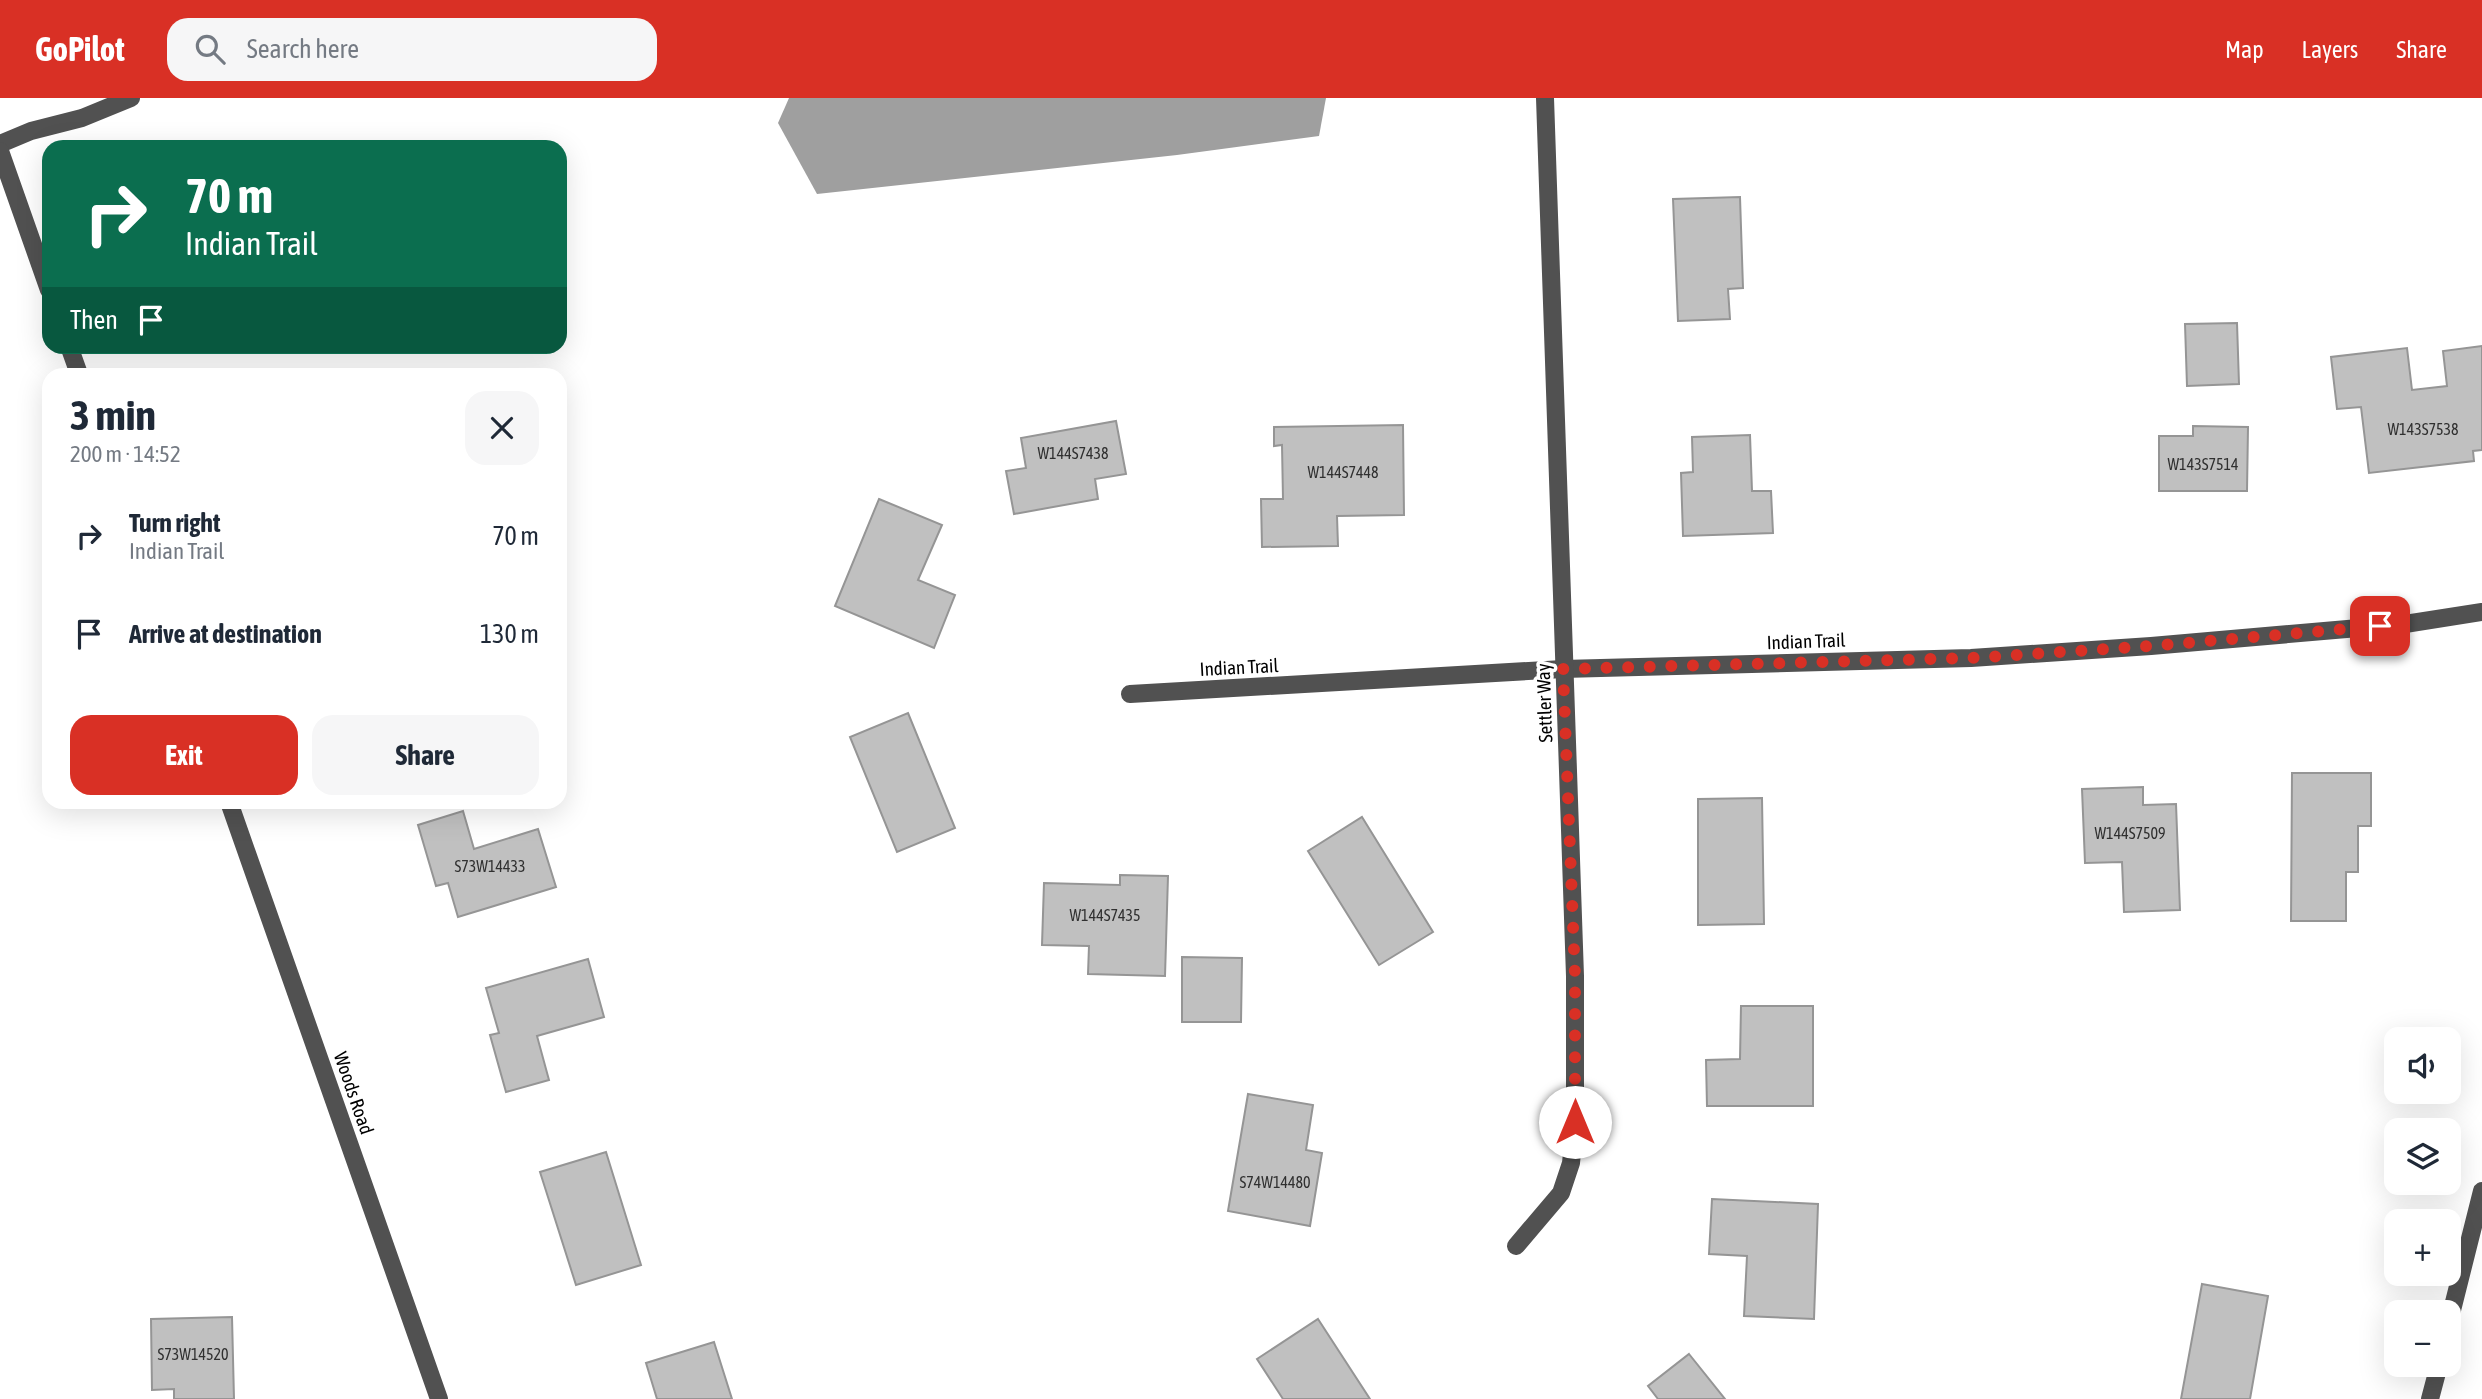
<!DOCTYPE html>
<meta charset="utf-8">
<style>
:root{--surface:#fff;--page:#f6f6f7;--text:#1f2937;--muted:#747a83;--accent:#d93025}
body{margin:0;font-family:"Asap Condensed",sans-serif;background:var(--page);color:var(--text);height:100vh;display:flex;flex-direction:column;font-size:26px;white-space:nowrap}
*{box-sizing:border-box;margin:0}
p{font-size:23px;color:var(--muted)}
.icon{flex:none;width:38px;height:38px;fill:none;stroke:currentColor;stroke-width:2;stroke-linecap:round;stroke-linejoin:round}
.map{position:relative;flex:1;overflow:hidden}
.sheet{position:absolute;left:42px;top:270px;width:525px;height:441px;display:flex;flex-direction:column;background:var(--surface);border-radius:21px;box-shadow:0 7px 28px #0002}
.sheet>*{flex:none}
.hud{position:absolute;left:42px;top:42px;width:525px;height:214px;border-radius:21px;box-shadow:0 7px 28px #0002;background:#0b6e4f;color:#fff;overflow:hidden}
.buttons{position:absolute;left:2384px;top:929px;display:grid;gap:14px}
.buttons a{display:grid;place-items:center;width:77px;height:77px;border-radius:14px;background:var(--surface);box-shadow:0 7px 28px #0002;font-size:35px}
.pin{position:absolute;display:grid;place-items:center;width:60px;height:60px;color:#fff;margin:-30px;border-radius:14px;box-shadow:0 4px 10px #0006}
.me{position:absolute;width:77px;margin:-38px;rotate:0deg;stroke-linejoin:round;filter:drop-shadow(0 0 5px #0008)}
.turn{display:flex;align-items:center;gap:24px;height:147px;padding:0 28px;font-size:32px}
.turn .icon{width:91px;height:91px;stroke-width:2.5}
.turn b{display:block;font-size:49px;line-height:60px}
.then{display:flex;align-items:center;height:66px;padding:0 28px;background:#0003;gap:14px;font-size:26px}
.round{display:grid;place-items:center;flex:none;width:74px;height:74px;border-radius:21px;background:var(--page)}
.summary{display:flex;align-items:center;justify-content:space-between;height:119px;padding:0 28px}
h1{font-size:42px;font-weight:700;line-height:52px}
.cta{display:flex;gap:14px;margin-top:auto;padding:14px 28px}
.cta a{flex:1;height:80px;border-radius:21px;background:var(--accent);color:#fff;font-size:28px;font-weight:700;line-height:80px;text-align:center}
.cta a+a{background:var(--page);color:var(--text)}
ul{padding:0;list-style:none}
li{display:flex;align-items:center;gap:21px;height:98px;padding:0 28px}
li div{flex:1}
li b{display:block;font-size:26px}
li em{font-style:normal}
header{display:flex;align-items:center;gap:42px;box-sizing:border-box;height:98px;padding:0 35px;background:var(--accent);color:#fff}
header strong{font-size:33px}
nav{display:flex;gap:38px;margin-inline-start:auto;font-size:24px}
.search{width:490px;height:63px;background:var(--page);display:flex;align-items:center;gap:18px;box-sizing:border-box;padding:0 24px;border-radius:21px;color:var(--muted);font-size:26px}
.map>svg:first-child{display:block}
.water{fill:#9f9f9f}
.building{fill:#c0c0c0;stroke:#959595;stroke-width:2}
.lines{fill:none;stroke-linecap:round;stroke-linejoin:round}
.minor{stroke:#515151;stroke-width:18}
.route{stroke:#d93025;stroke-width:12;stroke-dasharray:0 21.6}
.labels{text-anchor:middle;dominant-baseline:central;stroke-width:7;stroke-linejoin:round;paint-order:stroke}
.number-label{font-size:16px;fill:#303030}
.street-label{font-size:19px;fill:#000;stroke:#fff}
</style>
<header>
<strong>GoPilot</strong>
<div class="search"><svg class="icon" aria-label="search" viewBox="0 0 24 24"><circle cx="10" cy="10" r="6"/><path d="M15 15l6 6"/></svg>Search here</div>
<nav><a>Map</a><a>Layers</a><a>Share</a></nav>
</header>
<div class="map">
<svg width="2482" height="1301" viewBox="0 0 2482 1301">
<rect width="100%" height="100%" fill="#fff"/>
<path class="water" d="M789,0H1326L1319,38L1177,57L817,96L778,25Z"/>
<g class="building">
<path d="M1740,99L1743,190L1728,191L1730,221L1678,223L1673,101Z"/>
<path d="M2237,225L2239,286L2187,288L2185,226Z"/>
<path d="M2482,248V352L2473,353L2474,363L2369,375L2361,309L2337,311L2331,259L2407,250L2412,292L2447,288L2443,253Z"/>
<path d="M1116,323L1126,376L1095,381L1098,401L1014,416L1006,373L1026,370L1021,340Z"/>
<path d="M1403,327L1404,417L1337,418L1338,448L1262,449L1261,401H1283L1282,347L1274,348V329Z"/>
<path d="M2193,328L2248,329L2247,393H2159V338H2193Z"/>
<path d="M1750,337L1752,393H1771L1773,435L1683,438L1681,375L1693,374L1692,339Z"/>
<path d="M879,401L942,427L918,482L955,497L934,550L835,508Z"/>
<path d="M908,615L955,730L897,754L850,639Z"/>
<path d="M2292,675H2371V728H2358V774H2346V823H2291Z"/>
<path d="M2143,689V707L2176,706L2180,812L2124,814L2122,764L2085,765L2082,691Z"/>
<path d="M1762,700L1764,826L1698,827V701Z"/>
<path d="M463,713L474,751L538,731L556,789L458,819L448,785L436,788L418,727Z"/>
<path d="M1362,719L1433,834L1379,867L1308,753Z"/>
<path d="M1120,777L1168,778L1165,878L1088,876L1089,848L1042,847L1044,785L1120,787Z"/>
<path d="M1182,859L1242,860L1241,924H1182Z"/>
<path d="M588,861L604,919L537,938L549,982L506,994L490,937L499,935L486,890Z"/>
<path d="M1741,908H1813V1008H1707L1706,962L1740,961Z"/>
<path d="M1248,996L1313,1007L1306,1052L1322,1055L1310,1128L1228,1113Z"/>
<path d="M606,1054L641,1167L576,1187L540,1074Z"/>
<path d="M1712,1101L1818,1106L1814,1221L1744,1218L1747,1158L1709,1156Z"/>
<path d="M2202,1186L2268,1198L2250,1301H2181Z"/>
<path d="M232,1219L234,1301H174V1291L152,1292L151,1221Z"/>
<path d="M1318,1221L1370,1301H1283L1257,1261Z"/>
<path d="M714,1244L732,1301H657L646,1265Z"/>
<path d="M1689,1256L1725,1301H1658L1648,1288Z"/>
</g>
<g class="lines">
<g class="minor">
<path d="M0,46L31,33L82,20L131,0"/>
<path d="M0,53L49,192"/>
<path d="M69,248L79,276"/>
<path d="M1130,596L1563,571L1971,560L2151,548L2405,526L2482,514"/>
<path d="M229,704L439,1301"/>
<path d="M1516,1148L1561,1095L1571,1065L1575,1024V878L1545,0"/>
<path d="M2448,1228L2482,1093"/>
<path d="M2430,1301L2439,1267"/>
</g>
</g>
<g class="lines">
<path class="route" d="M1575,1024V878L1563,571L1971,560L2151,548L2380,528"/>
</g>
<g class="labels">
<g class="number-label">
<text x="2423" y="331">W143S7538</text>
<text x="1073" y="355">W144S7438</text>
<text x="2203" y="366">W143S7514</text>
<text x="1343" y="374">W144S7448</text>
<text x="2130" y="735">W144S7509</text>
<text x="490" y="768">S73W14433</text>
<text x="1105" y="817">W144S7435</text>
<text x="1275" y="1084">S74W14480</text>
<text x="193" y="1256">S73W14520</text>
</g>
<g class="street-label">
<text transform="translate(1806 543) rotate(-2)">Indian Trail</text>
<text transform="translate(1239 569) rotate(-3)">Indian Trail</text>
<text transform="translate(1544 605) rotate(-92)">Settler Way</text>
<text transform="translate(354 995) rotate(71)">Woods Road</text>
</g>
</g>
</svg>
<div class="buttons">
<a><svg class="icon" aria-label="sound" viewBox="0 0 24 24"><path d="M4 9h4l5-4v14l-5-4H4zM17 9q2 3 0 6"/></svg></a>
<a><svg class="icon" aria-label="layers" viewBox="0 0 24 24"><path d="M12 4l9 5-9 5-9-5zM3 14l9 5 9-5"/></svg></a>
<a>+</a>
<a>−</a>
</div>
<div class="pin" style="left:2380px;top:528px;background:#d93025"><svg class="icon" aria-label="arrive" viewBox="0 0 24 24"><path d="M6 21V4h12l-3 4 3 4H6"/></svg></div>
<svg class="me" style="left:1575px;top:1024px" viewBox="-20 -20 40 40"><circle r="19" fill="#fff"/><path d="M0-13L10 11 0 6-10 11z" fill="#d93025"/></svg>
<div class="hud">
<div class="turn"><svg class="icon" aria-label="right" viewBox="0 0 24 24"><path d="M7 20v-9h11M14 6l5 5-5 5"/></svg><div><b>70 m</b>Indian Trail</div></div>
<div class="then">Then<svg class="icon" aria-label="arrive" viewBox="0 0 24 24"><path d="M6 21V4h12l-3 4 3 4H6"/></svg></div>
</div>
<section class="sheet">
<div class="summary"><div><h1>3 min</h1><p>200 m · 14:52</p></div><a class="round"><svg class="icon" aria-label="close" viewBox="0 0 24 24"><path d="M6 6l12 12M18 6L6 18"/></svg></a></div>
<ul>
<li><svg class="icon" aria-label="right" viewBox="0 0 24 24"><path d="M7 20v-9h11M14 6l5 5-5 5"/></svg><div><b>Turn right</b><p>Indian Trail</p></div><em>70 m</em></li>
<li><svg class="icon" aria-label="arrive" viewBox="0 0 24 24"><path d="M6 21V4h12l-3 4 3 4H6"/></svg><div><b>Arrive at destination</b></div><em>130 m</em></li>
</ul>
<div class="cta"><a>Exit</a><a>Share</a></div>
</section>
</div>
